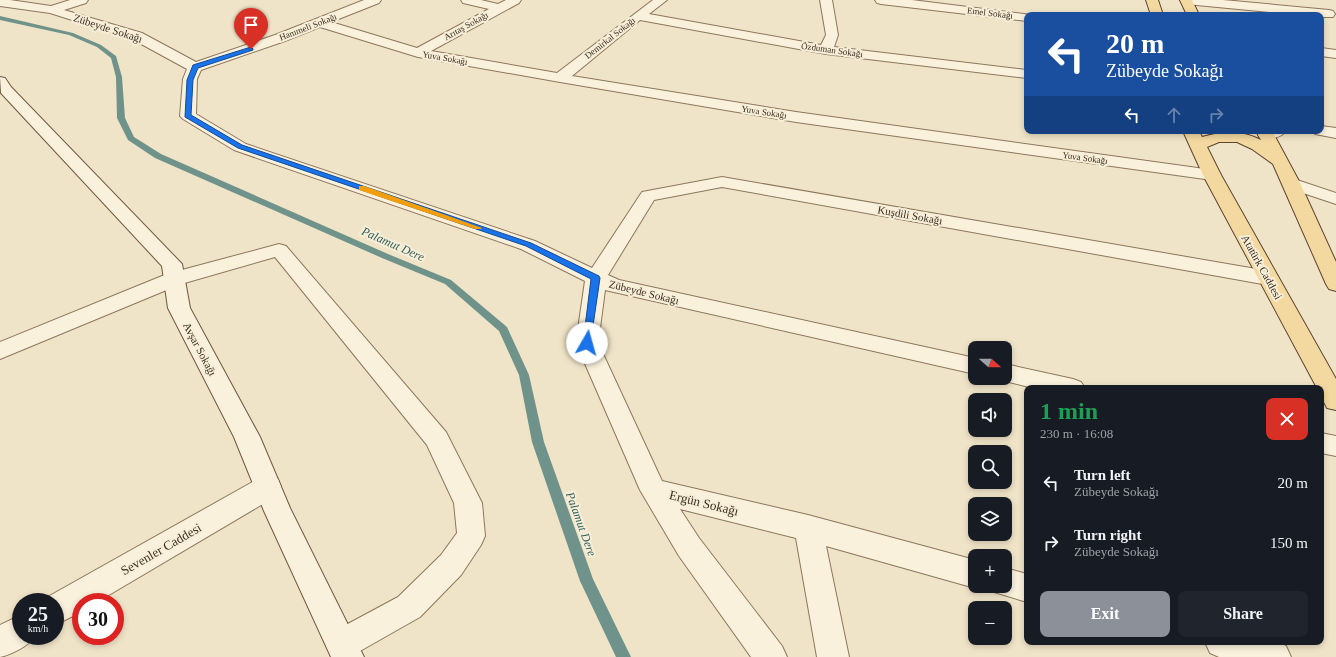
<!DOCTYPE html>
<meta charset="utf-8">
<style>
:root{--surface:#171b24;--page:#20242c;--text:#f1f3f6;--muted:#9ea1a6;--accent:#8c9099}
body{margin:0;font-family:"Times New Roman",serif;background:var(--page);color:var(--text);height:100vh;display:flex;flex-direction:column;font-size:15px;white-space:nowrap}
*{box-sizing:border-box;margin:0}
p{font-size:13px;color:var(--muted)}
.icon{flex:none;width:22px;height:22px;fill:none;stroke:currentColor;stroke-width:2;stroke-linecap:round;stroke-linejoin:round}
.map{position:relative;flex:1;overflow:hidden}
.drawer{position:absolute;left:1024px;top:385px;width:300px;height:260px;display:flex;flex-direction:column;background:var(--surface);border-radius:8px;box-shadow:0 2px 6px #0003}
.drawer>*{flex:none}
.top-card{position:absolute;left:1024px;top:12px;width:300px;height:122px;border-radius:8px;box-shadow:0 2px 6px #0003;background:#1a4fa0;color:#fff;overflow:hidden}
.needle{width:26px;rotate:111deg}
.tools{position:absolute;left:968px;top:341px;display:grid;gap:8px}
.tools a{display:grid;place-items:center;width:44px;height:44px;border-radius:8px;background:var(--surface);box-shadow:0 2px 6px #0003;font-size:20px}
.speed{position:absolute;left:12px;top:593px;display:flex;gap:8px;font-size:20px;font-weight:700;text-align:center}
.speed>*{display:grid;place-content:center;width:52px;height:52px;border-radius:50%;background:var(--surface);box-shadow:0 2px 6px #0003;line-height:1}
.speed small{font-size:10px;font-weight:400}
.speed .limit{border:6px solid #d22;background:#fff;color:#111}
.pin{position:absolute;display:grid;place-items:center;width:34px;height:34px;color:#fff;margin:-41px -17px;border-radius:50% 50% 50% 0;rotate:-45deg;box-shadow:0 0 4px #0007}
.pin .icon{rotate:45deg}
.me{position:absolute;width:44px;margin:-22px;rotate:7deg;stroke-linejoin:round;filter:drop-shadow(0 0 3px #0008)}
.turn{display:flex;align-items:center;gap:14px;height:84px;padding:0 16px;font-size:18px}
.turn .icon{width:52px;height:52px;stroke-width:2.5}
.turn b{display:block;font-size:28px;line-height:34px}
.lanes{display:flex;align-items:center;height:38px;padding:0 16px;background:#0003;justify-content:center;gap:20px;direction:ltr}
.lanes .off{opacity:.35}
.round{display:grid;place-items:center;flex:none;width:42px;height:42px;border-radius:8px;background:var(--page)}
.summary{display:flex;align-items:center;justify-content:space-between;height:68px;padding:0 16px}
h1{font-size:24px;font-weight:600;line-height:30px;color:#1e9e55}
.button{display:flex;gap:8px;margin-top:auto;padding:8px 16px}
.button a{flex:1;height:46px;border-radius:8px;background:var(--accent);color:#fff;font-size:16px;font-weight:600;line-height:46px;text-align:center}
.button a+a{background:var(--page);color:var(--text)}
ul{padding:0;list-style:none}
li{display:flex;align-items:center;gap:12px;height:60px;padding:0 16px}
li div{flex:1}
li b{display:block;font-size:15px}
li em{font-style:normal}
.map>svg:first-child{display:block}
.lines{fill:none;stroke-linecap:round;stroke-linejoin:round}
.stream{fill:#6f938a;fill-rule:evenodd}
.street-casing{stroke:#8d765c;stroke-width:2}
.secondary-casing{stroke:#6f573f;stroke-width:2}
.primary-casing{stroke:#5b4430;stroke-width:2}
.street{fill:#faf1dc;fill-rule:evenodd}
.secondary{fill:#faf1dc;fill-rule:evenodd}
.primary{fill:#f3d9a0;fill-rule:evenodd}
.route{fill:#1a73e8;stroke:#114b97}
.slow{fill:#f59e0b}
.labels{text-anchor:middle;dominant-baseline:central;stroke-width:4;stroke-linejoin:round;paint-order:stroke}
.far-street-label{font-size:9px;fill:#3d2e20;stroke:#f7eed8}
.street-label{font-size:11px;fill:#3d2e20;stroke:#f7eed8}
.water-label{font-size:12px;font-style:italic;fill:#2f5d5a;stroke:#f7eed8}
.near-street-label{font-size:13px;fill:#3d2e20;stroke:#f7eed8}
</style>
<div class="map">
<svg width="1336" height="657" viewBox="0 0 1336 657">
<rect width="100%" height="100%" fill="#f0e4c8"/>
<g class="lines">
<path class="stream" d="M0,16L73,33L101,45L116,56L122,77L125,118L134,137L161,154L388,254L451,280L507,327L529,375L544,442L593,579L631,657H616L580,581L532,442L519,375L499,331L445,284L382,258L155,158L128,140L117,118L116,77L111,58L97,47L69,35L0,20Z"/>
<g class="street-casing">
<g id="street">
<path d="M0,0H10L51,6L70,0H88L86,3L64,10L142,33L196,62L275,35L364,0H381L379,3L331,22L417,48L489,9L463,3L461,0H481L498,4L506,0H521L519,3L431,51L557,73L653,0H667L649,14L821,45L826,35L820,0H832L838,35L834,47L1027,70V78L826,54L640,20L572,76L796,112L1212,170L1218,171L1221,175L1218,179L1212,180L796,122L560,82L418,57L320,27L285,41L201,70L197,79L196,114L246,144L535,241L592,268L642,192L722,177L1268,271L1275,273L1278,278L1275,283L1268,285L722,187L654,200L608,275L619,280L975,358V374L605,290L598,343L662,481L808,515L975,560V586H980L975,588L826,546L849,657H817L796,538L680,509L699,538L782,646L787,657H751L679,556L640,490L576,343L585,281L521,249L234,150L183,119L180,116L183,79L187,69L132,39L50,13L0,6Z"/>
<path d="M875,0H912L1032,15H1027V21L881,4L877,3Z"/>
<path d="M1180,0H1223L1329,10L1333,11L1335,14L1333,17H1321V15H1302L1186,4L1182,3Z"/>
<path d="M1321,48L1336,50V58L1321,56Z"/>
<path d="M1321,126L1336,128V138L1315,134L1313,131H1321Z"/>
<path d="M1286,131C1281,138 1268,140 1260,138L1258,135L1262,131Z"/>
<path d="M1291,178L1336,193V204L1285,187L1282,183L1285,179Z"/>
<path d="M279,244L286,246L446,432L482,503L485,536L481,545L461,575L420,617L353,655L349,657H335L331,655L326,644L331,633L398,597L441,555L457,533L454,503L427,445L275,257L181,284L0,359V342L167,274Z"/>
<path d="M1005,364L1073,379L1081,382L1085,388H1033L997,379L996,378H1005Z"/>
<path d="M1321,433L1336,436V456L1321,453Z"/>
<path d="M268,476L278,479L281,487L278,495L97,602H81V612L55,625V602H43L44,599L258,479Z"/>
<path d="M1005,568L1027,574V602L994,592L992,586H1005Z"/>
<path d="M21,615V636H34C30,646 10,655 0,657V625Z"/>
<path d="M1205,642H1278L1286,646L1291,657H1219L1210,653Z"/>
</g>
</g>
<g class="secondary-casing">
<path id="secondary" d="M0,77L5,78L11,87L182,264L190,308L260,437L290,508L364,657H331L264,511L234,437L168,308L162,266L1,93Z"/>
</g>
<g class="primary-casing">
<g id="primary">
<path d="M1146,0H1158L1163,15H1151Z"/>
<path d="M1180,0H1192L1199,15H1187Z"/>
<path d="M1183,131H1199L1202,137C1223,131 1241,130 1261,140L1256,131H1272L1300,183L1336,262V291L1329,289L1326,284L1273,164L1252,149L1237,142H1219L1207,147L1221,175L1336,379V410L1327,408L1321,396V388H1317L1203,175Z"/>
</g>
</g>
<use href="#street" class="street"/>
<use href="#secondary" class="secondary"/>
<use href="#primary" class="primary"/>
</g>
<path class="route" d="M251,47L253,49V50L198,68L193,80L191,115L242,145L531,243L599,276L600,278L590,346L587,347L583,343L591,279L526,246L238,148L185,117L187,80L193,65Z"/>
<path class="slow" d="M359,186H364L482,228L481,229H475L359,190Z"/>
<g class="labels">
<g class="far-street-label">
<text transform="translate(990 13) rotate(7)">Emel Sokağı</text>
<text transform="translate(466 26) rotate(-29)">Arıtaş Sokağı</text>
<text transform="translate(308 27) rotate(-21)">Hanımeli Sokağı</text>
<text transform="translate(610 38) rotate(-38)">Demirkal Sokağı</text>
<text transform="translate(832 50) rotate(8)">Özduman Sokağı</text>
<text transform="translate(445 58) rotate(10)">Yuva Sokağı</text>
<text transform="translate(764 112) rotate(9)">Yuva Sokağı</text>
<text transform="translate(1085 158) rotate(8)">Yuva Sokağı</text>
</g>
<g class="street-label">
<text transform="translate(108 28) rotate(18)">Zübeyde Sokağı</text>
<text transform="translate(910 215) rotate(10)">Kuşdili Sokağı</text>
<text transform="translate(1262 267) rotate(61)">Atatürk Caddesi</text>
<text transform="translate(644 292) rotate(14)">Zübeyde Sokağı</text>
<text transform="translate(200 349) rotate(62)">Avşar Sokağı</text>
</g>
<g class="water-label">
<text transform="translate(393 244) rotate(24)">Palamut Dere</text>
<text transform="translate(581 524) rotate(70)">Palamut Dere</text>
</g>
<g class="near-street-label">
<text transform="translate(704 503) rotate(14)">Ergün Sokağı</text>
<text transform="translate(161 549) rotate(-30)">Sevenler Caddesi</text>
</g>
</g>
</svg>
<div class="tools">
<a><svg class="needle" viewBox="-14 -14 28 28"><path d="M0-13l5 13h-10z" fill="#e53935"/><path d="M0 13l5-13h-10z" fill="#9ea1a6"/></svg></a>
<a><svg class="icon" aria-label="sound" viewBox="0 0 24 24"><path d="M4 9h4l5-4v14l-5-4H4zM17 9q2 3 0 6"/></svg></a>
<a><svg class="icon" aria-label="search" viewBox="0 0 24 24"><circle cx="10" cy="10" r="6"/><path d="M15 15l6 6"/></svg></a>
<a><svg class="icon" aria-label="layers" viewBox="0 0 24 24"><path d="M12 4l9 5-9 5-9-5zM3 14l9 5 9-5"/></svg></a>
<a>+</a>
<a>−</a>
</div>
<div class="speed"><div>25<small>km/h</small></div><div class="limit">30</div></div>
<div class="pin" style="left:251px;top:49px;background:#d93025"><svg class="icon" aria-label="arrive" viewBox="0 0 24 24"><path d="M6 21V4h12l-3 4 3 4H6"/></svg></div>
<svg class="me" style="left:587px;top:343px" viewBox="-20 -20 40 40"><circle r="19" fill="#fff"/><path d="M0-13L10 11 0 6-10 11z" fill="#1a73e8"/></svg>
<div class="top-card">
<div class="turn"><svg class="icon" aria-label="left" viewBox="0 0 24 24"><path d="M17 20v-9H6M10 6l-5 5 5 5"/></svg><div><b>20 m</b>Zübeyde Sokağı</div></div>
<div class="lanes"><svg class="icon" aria-label="left" viewBox="0 0 24 24"><path d="M17 20v-9H6M10 6l-5 5 5 5"/></svg><svg class="icon off" aria-label="ahead" viewBox="0 0 24 24"><path d="M12 20V5M6 11l6-6 6 6"/></svg><svg class="icon off" aria-label="right" viewBox="0 0 24 24"><path d="M7 20v-9h11M14 6l5 5-5 5"/></svg></div>
</div>
<section class="drawer">
<div class="summary"><div><h1>1 min</h1><p>230 m · 16:08</p></div><a class="round" style="background:#d93025;color:#fff"><svg class="icon" aria-label="close" viewBox="0 0 24 24"><path d="M6 6l12 12M18 6L6 18"/></svg></a></div>
<ul>
<li><svg class="icon" aria-label="left" viewBox="0 0 24 24"><path d="M17 20v-9H6M10 6l-5 5 5 5"/></svg><div><b>Turn left</b><p>Zübeyde Sokağı</p></div><em>20 m</em></li>
<li><svg class="icon" aria-label="right" viewBox="0 0 24 24"><path d="M7 20v-9h11M14 6l5 5-5 5"/></svg><div><b>Turn right</b><p>Zübeyde Sokağı</p></div><em>150 m</em></li>
</ul>
<div class="button"><a>Exit</a><a>Share</a></div>
</section>
</div>
